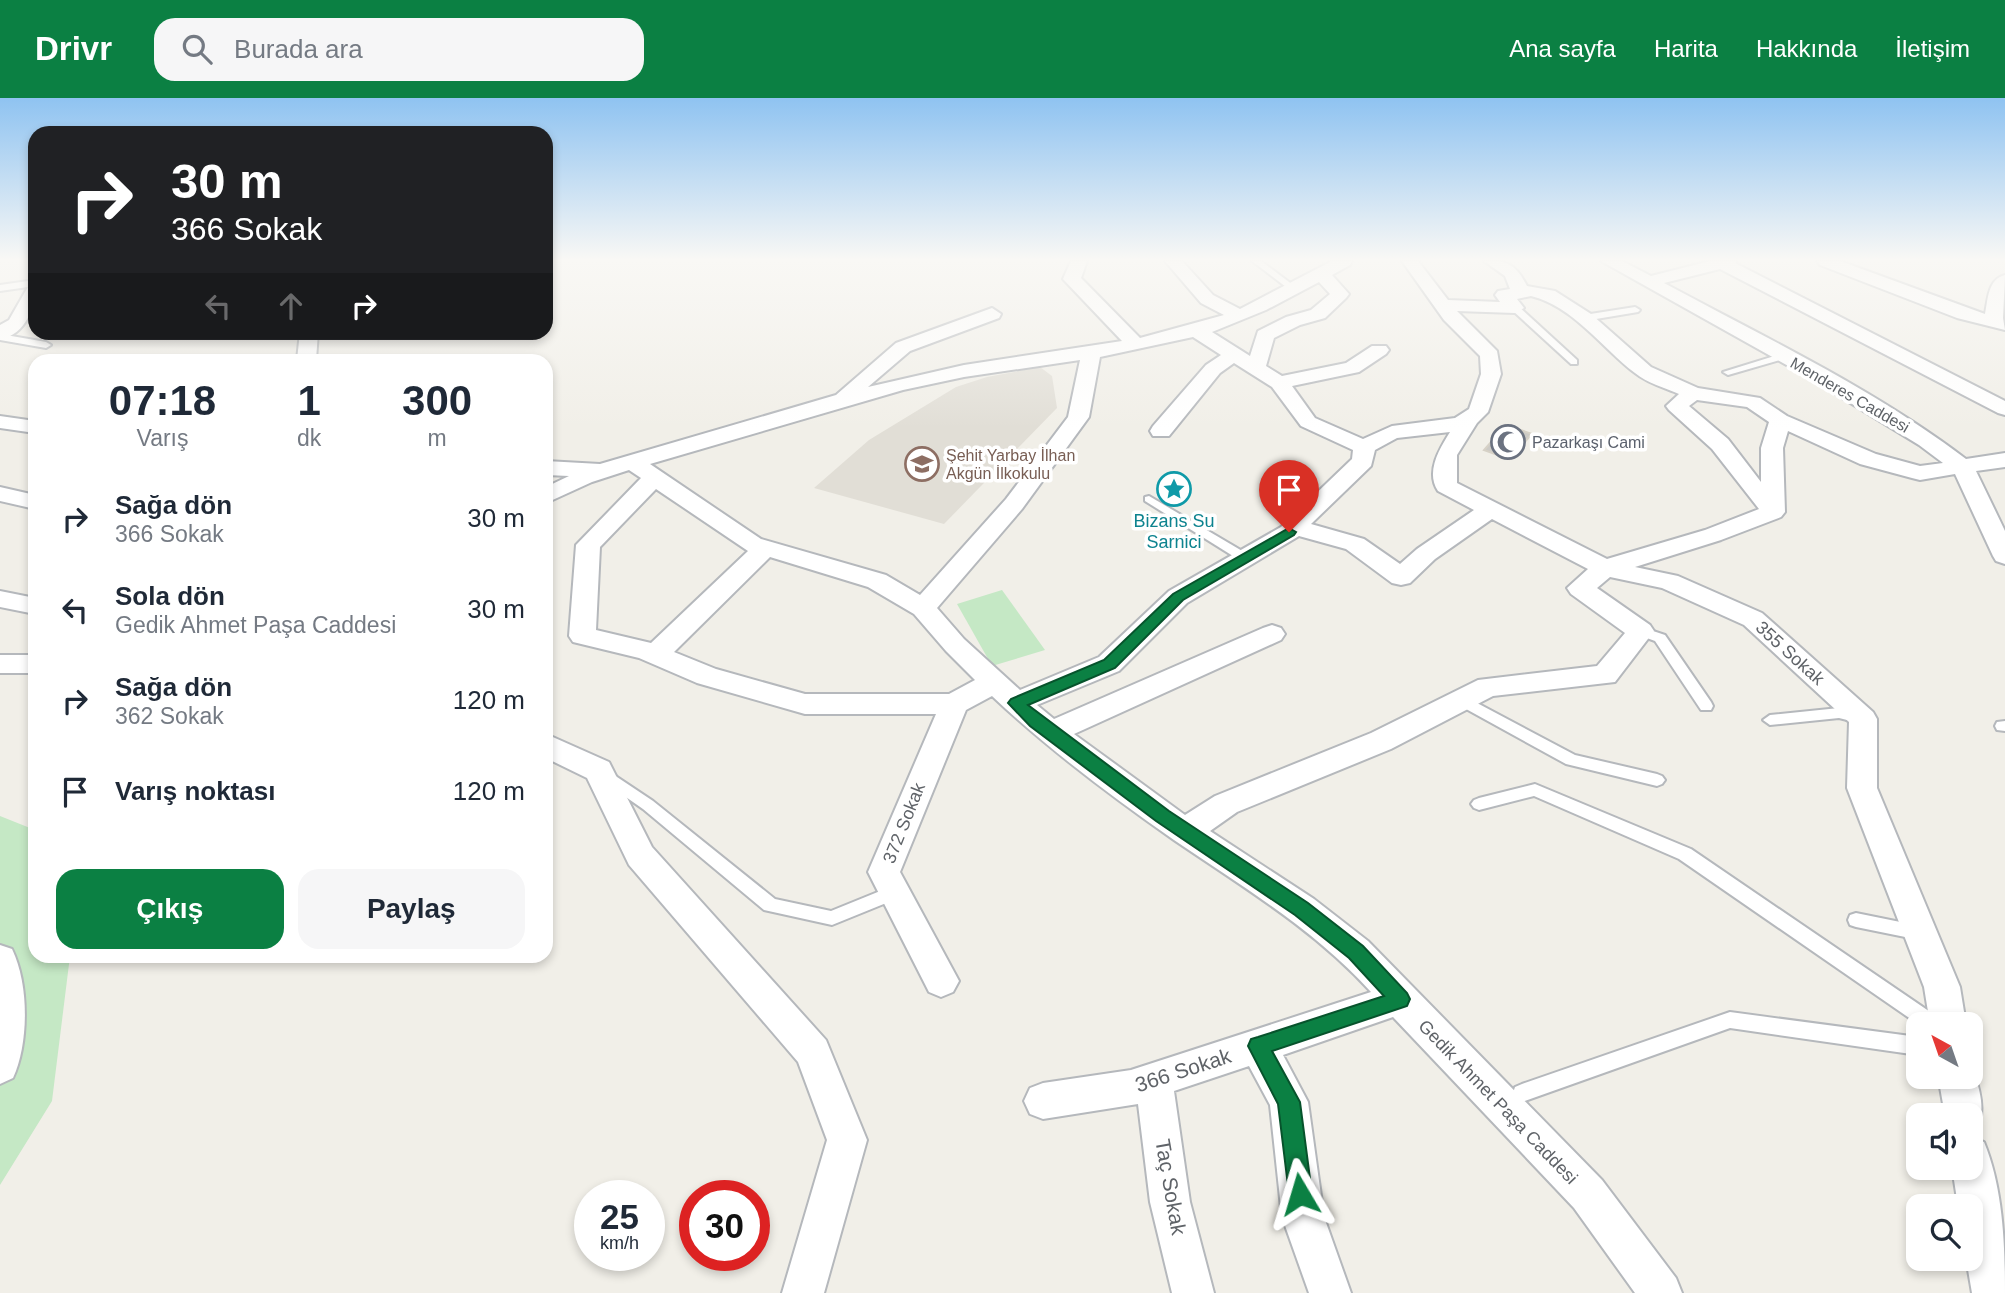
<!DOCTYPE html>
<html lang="tr">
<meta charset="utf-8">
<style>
:root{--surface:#fff;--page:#f6f6f7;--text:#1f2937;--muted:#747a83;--accent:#0b8043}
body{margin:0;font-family:Helvetica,sans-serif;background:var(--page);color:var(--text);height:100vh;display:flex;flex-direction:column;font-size:26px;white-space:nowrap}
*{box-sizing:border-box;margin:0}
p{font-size:23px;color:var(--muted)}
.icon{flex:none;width:38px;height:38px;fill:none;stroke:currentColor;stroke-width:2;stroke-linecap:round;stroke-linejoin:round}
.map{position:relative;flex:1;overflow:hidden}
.drawer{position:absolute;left:28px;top:256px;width:525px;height:609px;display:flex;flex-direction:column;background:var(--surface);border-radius:21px;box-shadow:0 4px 10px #0003}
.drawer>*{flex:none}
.hud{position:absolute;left:28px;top:28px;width:525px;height:214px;border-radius:21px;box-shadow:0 4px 10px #0003;background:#202124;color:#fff;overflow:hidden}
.needle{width:46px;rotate:320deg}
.buttons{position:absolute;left:1906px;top:914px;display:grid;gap:14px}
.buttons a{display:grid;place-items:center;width:77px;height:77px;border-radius:14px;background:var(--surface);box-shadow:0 4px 10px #0003;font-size:35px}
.speed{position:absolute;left:574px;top:1082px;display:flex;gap:14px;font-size:35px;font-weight:700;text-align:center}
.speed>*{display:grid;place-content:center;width:91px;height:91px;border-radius:50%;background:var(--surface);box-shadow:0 4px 10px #0003;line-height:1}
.speed small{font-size:18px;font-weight:400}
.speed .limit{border:10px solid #d22;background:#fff;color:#111}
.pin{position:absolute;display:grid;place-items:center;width:60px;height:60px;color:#fff;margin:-72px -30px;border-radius:50% 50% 50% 0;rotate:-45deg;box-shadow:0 0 7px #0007}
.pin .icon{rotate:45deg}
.me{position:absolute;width:77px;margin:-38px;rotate:353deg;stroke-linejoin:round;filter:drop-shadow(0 0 5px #0008)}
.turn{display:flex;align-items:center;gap:24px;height:147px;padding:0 28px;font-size:32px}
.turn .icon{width:91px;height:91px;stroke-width:2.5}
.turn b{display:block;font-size:49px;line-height:60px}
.lanes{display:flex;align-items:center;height:66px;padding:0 28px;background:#0003;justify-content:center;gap:35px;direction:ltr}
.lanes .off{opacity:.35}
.eta{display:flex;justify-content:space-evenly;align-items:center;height:119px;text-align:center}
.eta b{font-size:42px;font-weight:700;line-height:49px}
.button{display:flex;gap:14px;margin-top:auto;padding:14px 28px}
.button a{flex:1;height:80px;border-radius:21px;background:var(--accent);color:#fff;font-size:28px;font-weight:700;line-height:80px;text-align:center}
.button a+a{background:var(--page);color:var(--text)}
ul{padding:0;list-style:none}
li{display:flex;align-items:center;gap:21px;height:91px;padding:0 28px}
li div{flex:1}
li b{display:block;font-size:26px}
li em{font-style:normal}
header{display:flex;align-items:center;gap:42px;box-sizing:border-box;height:98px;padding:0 35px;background:var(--accent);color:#fff}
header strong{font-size:33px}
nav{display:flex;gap:38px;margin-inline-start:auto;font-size:24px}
.search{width:490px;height:63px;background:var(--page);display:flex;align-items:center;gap:18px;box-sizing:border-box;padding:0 24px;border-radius:21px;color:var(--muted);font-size:26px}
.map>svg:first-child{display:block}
.education{fill:#e1ded6}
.green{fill:#c5e8c5}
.building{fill:#cccac5;stroke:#d6d1c6;stroke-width:2}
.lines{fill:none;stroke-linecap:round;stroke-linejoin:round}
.service-casing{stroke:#b5b8bc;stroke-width:4}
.minor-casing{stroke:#b5b8bc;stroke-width:4}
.service{fill:#fff;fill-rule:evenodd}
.minor{fill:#fff;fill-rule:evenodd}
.route{fill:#0b8043;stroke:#07532c;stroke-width:2}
.labels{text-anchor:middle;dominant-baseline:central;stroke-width:7;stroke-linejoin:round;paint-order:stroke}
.far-street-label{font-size:16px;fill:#5f6368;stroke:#fff}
.far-worship-label{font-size:16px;fill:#5b616d;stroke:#fff;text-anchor:start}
.far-education-label{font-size:16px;fill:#785e54;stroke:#fff;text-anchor:start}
.culture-label{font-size:18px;fill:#0d838f;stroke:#fff}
.street-label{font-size:18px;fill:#5f6368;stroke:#fff}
.near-street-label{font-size:21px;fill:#5f6368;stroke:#fff}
</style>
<header>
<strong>Drivr</strong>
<div class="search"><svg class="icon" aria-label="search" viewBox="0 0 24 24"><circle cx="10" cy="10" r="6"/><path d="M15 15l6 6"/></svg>Burada ara</div>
<nav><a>Ana sayfa</a><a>Harita</a><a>Hakkında</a><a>İletişim</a></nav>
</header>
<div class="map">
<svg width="2005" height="1195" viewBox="0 0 2005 1195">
<rect width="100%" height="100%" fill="#f1efe8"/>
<path class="education" d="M1040,269L1052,278L1057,310L944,426L814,390L869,342L956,289L987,279Z"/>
<g class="green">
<path d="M1002,492L1045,552L992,568L957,506Z"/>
<path d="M0,718L35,732V858H70L52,1003L0,1087Z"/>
</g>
<path class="building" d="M1506,327L1532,336L1509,361L1484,352Z"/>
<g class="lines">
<g class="service-casing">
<g id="service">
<path d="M1252,163H1261L1297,190L1290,192Z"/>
<path d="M35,182V188L0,193V187Z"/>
<path d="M1512,208H1518L1577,262V266H1571L1512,212Z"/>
<path d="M1635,209L1640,212L1638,214L1584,223L1579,220L1584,217Z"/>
<path d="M0,236L46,244L51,247L46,250L0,242Z"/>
<path d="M1784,255L1787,256V260L1728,277L1723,274Z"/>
<path d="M1149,398L1249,457L1251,460L1249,463H1241L1145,403V399Z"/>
<path d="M1641,529L1665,537L1711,604L1713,608L1711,612H1701L1655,543L1636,536L1634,533Z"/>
<path d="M1462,597L1575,657L1657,676L1662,678L1665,682L1662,686L1657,688L1566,666L1457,606L1455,602Z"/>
<path d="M1839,610L1860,615L1862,619L1855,624L1839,620L1770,627L1763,622L1770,617Z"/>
<path d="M2005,623V633L1997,632L1995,628L1997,624Z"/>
<path d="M608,673L653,703L775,801L831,813L895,787L901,789L903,794L901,799L832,827L764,812L643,711L603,683L600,679L603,675Z"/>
<path d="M1535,686L1691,751L1939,920L1942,926H1918L1679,761L1534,698L1479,712L1474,710L1471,706L1474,702L1479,700Z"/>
<path d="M1856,815L1920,828L1926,830L1928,835L1926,840L1920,842L1856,829L1850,827L1848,822L1850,817Z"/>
<path d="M1730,914L1918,939V957L1730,930L1522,1004L1515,1001L1513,995L1515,989L1522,986Z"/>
</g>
</g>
<g class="minor-casing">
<g id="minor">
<path d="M1071,163H1087L1081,180L1140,240L1224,217L1201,205L1165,163H1182L1213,197L1240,211L1332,163H1352L1350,167L1332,177L1349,196L1346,200L1325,220L1300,227L1274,240L1266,268L1282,278L1346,265L1372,248H1386L1389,252L1386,256L1359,274L1292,288L1315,320L1363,341L1392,328L1455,320L1469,311L1481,276L1480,258L1444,222L1402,163H1418L1448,202L1500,204L1495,197L1498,193L1510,191L1505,178L1484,163C1507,161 1517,168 1527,188L1555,193L1591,216L1651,269L1698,290L1760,300L1787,318L1876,356L1920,368L1943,365L1919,347L1808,279L1601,163H1622L1651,178L1710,163H1736L1735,165L2005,303V317L1998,315L1720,171L1664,185C1766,240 1874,291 1966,361L2005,355V369L1976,373L2005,433V466L1996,463L1993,458L1955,376L1920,382L1912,380L1860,366L1788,333L1783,350L1785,414L1781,419L1721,442L1635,469L1678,478L1762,515L1873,614L1877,621V690L1960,889L1966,926H1930L1924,889L1847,690L1849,624L1744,527L1662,490L1610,479L1597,490L1650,527L1654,533L1615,584L1493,598L1391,651L1237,714L1210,733L1314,801L1368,843L1602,1082L1676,1180L1682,1195H1635L1574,1110L1393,919L1283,957L1308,1004L1324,1119L1351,1195H1309L1282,1119L1270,1007L1249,968L1174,993L1190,1104L1214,1195H1172L1150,1104L1138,1006L1043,1021L1030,1016L1024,1003L1030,990L1043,985L1131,972L1371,894C1315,832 1243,789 1174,742C1111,698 1047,650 992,598L966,612L900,774L959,883L953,894L941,899L929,894L868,774L936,616H805L697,585L639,560L573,544L569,538L576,447L641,380L629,372L592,384L546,405V389L569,378L546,377V363L600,366L836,297L896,245L992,210L1001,216L999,220L910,253L868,289L964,267L1122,243L1063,181ZM1319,184L1330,196L1311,212L1286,219L1258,233L1250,258L1212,234L1266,212ZM1531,198C1573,208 1602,250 1635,275C1647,285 1665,290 1679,296L1666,308L1669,312L1712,351L1759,411L1705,432L1607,461L1457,385V357L1477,325L1488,314L1501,276L1497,253L1457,213L1515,215L1524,210L1517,201ZM1193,239L1221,257L1206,267L1153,328L1150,333L1153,338H1169L1220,275L1234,265L1272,289L1301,328L1353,352L1352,361L1281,429L1169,493L1099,559L1020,592L964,541L937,510L1022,411L1089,319L1100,259ZM1080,262L1068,319L1006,401L920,497L886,477L761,441L650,366L903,292L964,279ZM1697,302L1747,309L1769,324L1761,350V384L1728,341L1689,308ZM1450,334C1440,350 1425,374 1438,393L1474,412L1417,451L1400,466L1364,441L1311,426L1371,368L1375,352L1397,340ZM656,391L748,453L651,545L596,532L600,449ZM1492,421L1588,471L1567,490L1571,496L1625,535L1597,568L1478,582L1371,635L1215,698L1185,717L1074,636L1281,542L1285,536L1281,530L1272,527L1263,530L1054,621L1037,607L1119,573L1187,505L1299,438L1346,451L1392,485L1401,487L1410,485L1435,461ZM770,459L868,489L914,516L946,553L975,582L949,596H805L716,571L674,554Z"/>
<path d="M1817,163H1840L1985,216C1988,201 1988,181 2005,177L2003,220L2005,232L1957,220L1820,167Z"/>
<path d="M35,186C35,210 27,235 0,242V227L9,222L29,187Z"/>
<path d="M300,234H318L316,262H297Z"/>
<path d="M0,318L35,323V335L0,330Z"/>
<path d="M0,389L35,397V411L0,403Z"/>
<path d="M0,493L35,500V516L0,509Z"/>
<rect x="0" y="557" width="35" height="18"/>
<path d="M546,636L609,664L652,749L826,942L867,1042L824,1195H782L827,1042L798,964L629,767L587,680L546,660Z"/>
<path d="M0,847L12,851C29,886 29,945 13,980L0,986Z"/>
<path d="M1970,966C1979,986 1986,1010 1978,1030L1970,1033V1017H1945L1938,978H1970Z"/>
<path d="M1970,1038L1984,1044C2003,1090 2005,1146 2005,1195H1972L1966,1160H1970V1108H1958L1952,1069H1970Z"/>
</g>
</g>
<use href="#service" class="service"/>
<use href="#minor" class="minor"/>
</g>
<linearGradient id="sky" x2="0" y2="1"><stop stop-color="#8fc3f1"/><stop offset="0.49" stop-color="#f9f8f5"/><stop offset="1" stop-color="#f9f8f5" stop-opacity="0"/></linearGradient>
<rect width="2005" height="330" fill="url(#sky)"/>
<path class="route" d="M1289,430L1296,434L1294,437L1183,502L1115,570L1028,607L1169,713L1308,805L1363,848L1407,895L1410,901L1407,908L1272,953L1300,1004L1312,1096L1309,1104L1300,1107L1292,1104L1289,1096L1278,1006L1248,948L1251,941L1258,939L1384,898L1349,860L1295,817L1156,723L1030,628L1008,605L1011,601L1104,562L1173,496Z"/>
<defs>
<g id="mosque-ring" transform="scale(1.75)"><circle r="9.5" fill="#fff" stroke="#6b7280" stroke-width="1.5"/><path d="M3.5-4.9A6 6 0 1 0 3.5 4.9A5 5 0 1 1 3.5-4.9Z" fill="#6b7280"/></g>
<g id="school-ring" transform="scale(1.75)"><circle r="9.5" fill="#fff" stroke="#8d6e63" stroke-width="1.5"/><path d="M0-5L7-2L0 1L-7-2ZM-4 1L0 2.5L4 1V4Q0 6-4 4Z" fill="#8d6e63"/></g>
<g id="sight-ring" transform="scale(1.75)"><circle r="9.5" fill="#fff" stroke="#0f9aa8" stroke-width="1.5"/><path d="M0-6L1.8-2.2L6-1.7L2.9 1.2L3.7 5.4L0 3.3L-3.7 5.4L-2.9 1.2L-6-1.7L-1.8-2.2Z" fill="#0f9aa8"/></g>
</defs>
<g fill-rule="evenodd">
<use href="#mosque-ring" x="1508" y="344"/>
<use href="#school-ring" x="922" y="366"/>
<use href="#sight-ring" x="1174" y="391"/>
</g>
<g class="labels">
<g class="far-street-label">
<text transform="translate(1850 297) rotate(30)">Menderes Caddesi</text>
</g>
<g class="far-worship-label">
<text x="1532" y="344">Pazarkaşı Cami</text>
</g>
<g class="far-education-label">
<text x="946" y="357">Şehit Yarbay İlhan<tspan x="946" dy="18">Akgün İlkokulu</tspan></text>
</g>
<g class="culture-label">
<text x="1174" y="423">Bizans Su<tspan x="1174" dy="21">Sarnici</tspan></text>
</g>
<g class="street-label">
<text transform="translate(1790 555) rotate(42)">355 Sokak</text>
<text transform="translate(904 725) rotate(-68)">372 Sokak</text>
<text transform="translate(1498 1004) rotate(46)">Gedik Ahmet Paşa Caddesi</text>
</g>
<g class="near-street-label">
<text transform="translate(1183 972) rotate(-18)">366 Sokak</text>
<text transform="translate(1171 1089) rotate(80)">Taç Sokak</text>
</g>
</g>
</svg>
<div class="buttons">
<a><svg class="needle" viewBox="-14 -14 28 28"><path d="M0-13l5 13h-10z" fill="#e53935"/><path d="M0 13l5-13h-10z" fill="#747a83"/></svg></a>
<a><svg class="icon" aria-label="sound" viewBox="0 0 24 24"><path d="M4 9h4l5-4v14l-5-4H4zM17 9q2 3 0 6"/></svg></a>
<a><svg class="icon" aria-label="search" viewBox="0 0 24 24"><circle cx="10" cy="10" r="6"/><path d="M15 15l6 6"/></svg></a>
</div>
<div class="speed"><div>25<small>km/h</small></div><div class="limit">30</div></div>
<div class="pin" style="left:1289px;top:434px;background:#d93025"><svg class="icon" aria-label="arrive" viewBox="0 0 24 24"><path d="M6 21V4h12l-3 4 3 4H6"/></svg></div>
<svg class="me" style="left:1300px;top:1096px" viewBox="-20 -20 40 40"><path d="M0-17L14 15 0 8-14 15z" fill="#0b8043" stroke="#fff" stroke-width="4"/></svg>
<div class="hud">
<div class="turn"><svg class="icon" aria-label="right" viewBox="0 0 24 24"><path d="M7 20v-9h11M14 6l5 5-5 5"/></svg><div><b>30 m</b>366 Sokak</div></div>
<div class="lanes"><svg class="icon off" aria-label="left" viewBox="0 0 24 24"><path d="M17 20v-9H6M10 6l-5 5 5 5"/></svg><svg class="icon off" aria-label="ahead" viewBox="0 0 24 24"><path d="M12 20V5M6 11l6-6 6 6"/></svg><svg class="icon" aria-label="right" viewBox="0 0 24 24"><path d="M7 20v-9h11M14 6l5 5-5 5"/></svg></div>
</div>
<section class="drawer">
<div class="eta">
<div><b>07:18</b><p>Varış</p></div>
<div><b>1</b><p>dk</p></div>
<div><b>300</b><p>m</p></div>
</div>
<ul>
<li><svg class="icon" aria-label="right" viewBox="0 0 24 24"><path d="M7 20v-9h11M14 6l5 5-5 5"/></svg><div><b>Sağa dön</b><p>366 Sokak</p></div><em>30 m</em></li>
<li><svg class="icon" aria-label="left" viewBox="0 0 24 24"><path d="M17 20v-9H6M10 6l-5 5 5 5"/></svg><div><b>Sola dön</b><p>Gedik Ahmet Paşa Caddesi</p></div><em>30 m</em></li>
<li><svg class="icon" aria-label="right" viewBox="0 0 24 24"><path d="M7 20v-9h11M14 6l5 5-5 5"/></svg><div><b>Sağa dön</b><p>362 Sokak</p></div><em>120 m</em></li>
<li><svg class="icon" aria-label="arrive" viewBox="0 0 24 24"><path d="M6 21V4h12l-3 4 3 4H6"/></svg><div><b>Varış noktası</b></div><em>120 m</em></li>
</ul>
<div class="button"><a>Çıkış</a><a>Paylaş</a></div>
</section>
</div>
